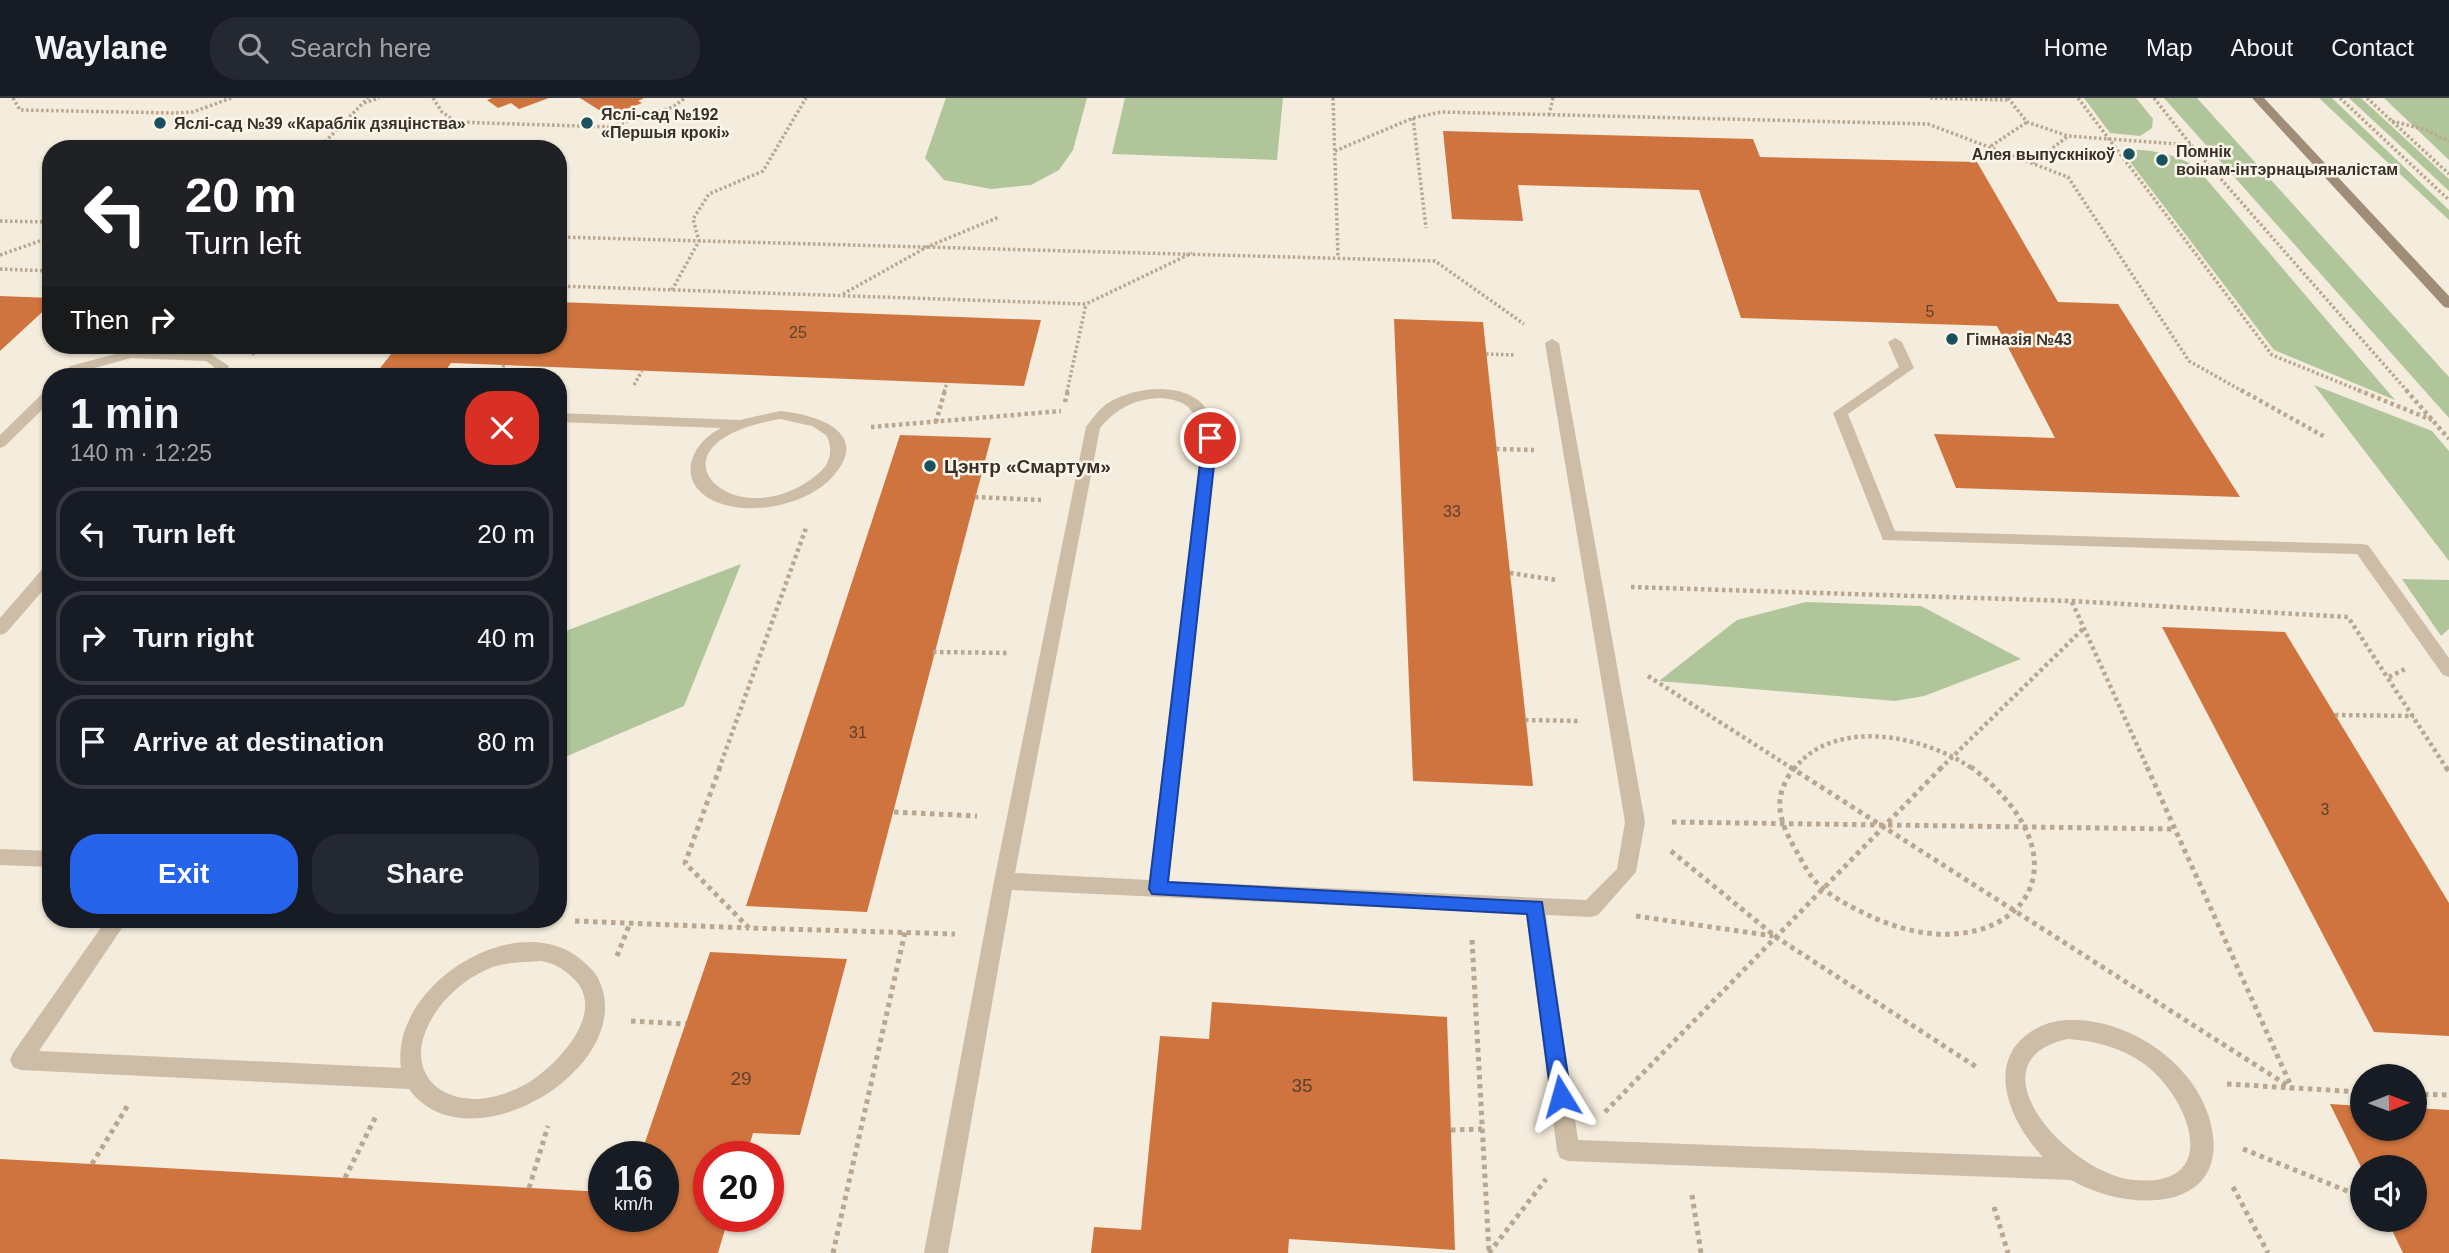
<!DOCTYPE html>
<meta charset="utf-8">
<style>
:root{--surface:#171b24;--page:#242831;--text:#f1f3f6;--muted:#9ea1a6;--line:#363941;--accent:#2563eb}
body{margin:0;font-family:Helvetica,sans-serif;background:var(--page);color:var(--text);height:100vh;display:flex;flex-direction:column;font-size:26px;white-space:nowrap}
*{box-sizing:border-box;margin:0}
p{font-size:23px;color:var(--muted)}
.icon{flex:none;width:38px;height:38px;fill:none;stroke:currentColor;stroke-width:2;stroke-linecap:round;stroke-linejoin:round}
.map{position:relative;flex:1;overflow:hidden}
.drawer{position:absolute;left:42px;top:270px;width:525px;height:560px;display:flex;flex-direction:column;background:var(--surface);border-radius:28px;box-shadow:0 2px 5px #0004}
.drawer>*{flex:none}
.hud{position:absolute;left:42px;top:42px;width:525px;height:214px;border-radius:28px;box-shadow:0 2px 5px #0004;background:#202124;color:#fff;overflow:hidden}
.needle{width:46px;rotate:89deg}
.fabs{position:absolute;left:2350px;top:966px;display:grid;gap:14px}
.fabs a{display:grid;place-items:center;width:77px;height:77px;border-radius:50%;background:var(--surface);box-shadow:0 2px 5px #0004;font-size:35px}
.speed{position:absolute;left:588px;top:1043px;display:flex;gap:14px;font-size:35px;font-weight:700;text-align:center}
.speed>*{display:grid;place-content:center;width:91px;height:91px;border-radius:50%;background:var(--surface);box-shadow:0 2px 5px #0004;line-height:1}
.speed small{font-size:18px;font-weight:400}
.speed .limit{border:10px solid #d22;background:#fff;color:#111}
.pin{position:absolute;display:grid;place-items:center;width:60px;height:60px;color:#fff;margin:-30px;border:4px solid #fff;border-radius:50%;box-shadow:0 2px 7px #0007}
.me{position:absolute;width:77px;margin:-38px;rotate:352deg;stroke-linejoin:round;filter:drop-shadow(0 0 5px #0008)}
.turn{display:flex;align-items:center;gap:24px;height:147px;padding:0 28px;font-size:32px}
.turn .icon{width:91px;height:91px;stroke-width:2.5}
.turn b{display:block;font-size:49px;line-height:60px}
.then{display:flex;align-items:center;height:66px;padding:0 28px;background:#0003;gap:14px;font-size:26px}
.round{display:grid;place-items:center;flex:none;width:74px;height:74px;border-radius:28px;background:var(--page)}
.headline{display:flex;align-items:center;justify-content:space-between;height:119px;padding:0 28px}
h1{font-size:42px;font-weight:800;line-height:52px}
.primary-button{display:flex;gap:14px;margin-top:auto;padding:14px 28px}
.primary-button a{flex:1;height:80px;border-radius:28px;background:var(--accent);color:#fff;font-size:28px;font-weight:800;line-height:80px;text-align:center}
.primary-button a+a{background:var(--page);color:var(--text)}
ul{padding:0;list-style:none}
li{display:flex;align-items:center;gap:21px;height:94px;margin:0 14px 10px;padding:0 14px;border:4px solid var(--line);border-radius:28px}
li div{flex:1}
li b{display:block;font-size:26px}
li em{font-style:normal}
header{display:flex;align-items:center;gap:42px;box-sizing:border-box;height:98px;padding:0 35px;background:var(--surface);border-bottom:2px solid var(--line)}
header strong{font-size:33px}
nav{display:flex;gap:38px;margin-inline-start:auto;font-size:24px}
.search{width:490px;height:63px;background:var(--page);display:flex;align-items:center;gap:18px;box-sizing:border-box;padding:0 24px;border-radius:28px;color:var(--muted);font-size:26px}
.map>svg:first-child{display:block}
.green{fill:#b1c59a}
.building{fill:#cf743e}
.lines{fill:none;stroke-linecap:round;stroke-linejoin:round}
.path-far2{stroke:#b9a790;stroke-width:3.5;stroke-dasharray:2.5 2.5;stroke-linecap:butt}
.path-far1{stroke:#b9a790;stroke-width:4.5;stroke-dasharray:3.5 3.5;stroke-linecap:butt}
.path{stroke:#b9a790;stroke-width:5;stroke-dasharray:4.5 4.5;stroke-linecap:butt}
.service{fill:#cdbda6;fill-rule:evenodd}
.secondary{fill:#a18c77;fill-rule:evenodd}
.route{fill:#2563eb;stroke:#184099;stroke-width:2}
.poi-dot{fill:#1a515e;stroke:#fbf5e9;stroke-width:2.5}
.labels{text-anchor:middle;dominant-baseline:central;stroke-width:5;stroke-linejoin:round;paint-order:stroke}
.far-poi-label{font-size:16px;font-weight:bold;fill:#392f28;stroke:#fbf5e9;text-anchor:start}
.number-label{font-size:16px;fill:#5e402e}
.poi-label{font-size:19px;font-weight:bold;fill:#392f28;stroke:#fbf5e9;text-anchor:start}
.near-number-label{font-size:19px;fill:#5e402e}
</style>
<header>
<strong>Waylane</strong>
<div class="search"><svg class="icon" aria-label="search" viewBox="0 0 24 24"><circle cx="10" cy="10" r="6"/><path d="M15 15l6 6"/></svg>Search here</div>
<nav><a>Home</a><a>Map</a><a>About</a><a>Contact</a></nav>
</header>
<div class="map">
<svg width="2449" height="1155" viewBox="0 0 2449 1155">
<rect width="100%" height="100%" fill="#f4ecdc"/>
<g class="green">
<path d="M946,0H1087L1073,52L1059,72L1031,87L991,91L944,82L925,60Z"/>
<path d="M1125,0H1283L1277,62L1112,56Z"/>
<path d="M2084,0H2136L2153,21L2152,30L2140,38L2110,35Z"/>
<path d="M2164,0H2197L2449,279V320Z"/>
<path d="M2319,0H2332L2449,112V122Z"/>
<path d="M2349,0H2361L2449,81V93Z"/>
<path d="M2384,0H2449V62Z"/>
<path d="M2121,52C2149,51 2171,54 2196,69L2395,302L2274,252Z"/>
<path d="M2314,287L2432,333L2449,353V463Z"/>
<path d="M741,466L684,608L558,662V536Z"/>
<path d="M2402,481L2449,482V531L2441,538Z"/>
<path d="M1806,504L1921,508L2021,561L1924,598L1895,603L1659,583L1737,522Z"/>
</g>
<g class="building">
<path d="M492,0H549L519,11L511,5L498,10L487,2Z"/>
<path d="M580,0H644L638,3L642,5L614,16L605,10L599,12Z"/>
<path d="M1443,33L1753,41L1760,59L1977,64L2058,204L2118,206L2240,399L1956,390L1934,336L2055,340L1997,228L1741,220L1699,92L1518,87L1523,123L1452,121Z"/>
<path d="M0,198L51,200V206L0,253Z"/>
<path d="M558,204L1041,222L1024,288L451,265L442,278H374L398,247H558Z"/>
<path d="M1394,221L1483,224L1533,688L1413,683Z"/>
<path d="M900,337L991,340L867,814L746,808Z"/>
<path d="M2162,529L2285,534L2449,805V938L2374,934Z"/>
<path d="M710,854L847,861L800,1037L753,1035L746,1059H709V1118H729L718,1155H0V1061L604,1094V1118H663V1059H640Z"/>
<path d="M1212,904L1447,919L1455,1152L1289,1141L1288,1155H1091L1094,1129L1141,1132L1160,938L1209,941Z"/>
<path d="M2330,1006L2362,1008V1031H2415V1010L2449,1012V1155H2403L2387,1122H2415V1069H2361Z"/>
</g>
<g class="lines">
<g class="path-far2">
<path d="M13,0L20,12L174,15L193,14L231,0"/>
<path d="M433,0L442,14L456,24L610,29L673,9L685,0"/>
<path d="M1333,0L1338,159"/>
<path d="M1930,0L2009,2"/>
<path d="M2008,0L2027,24L2068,38L2191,47"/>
<path d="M2078,0L2272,257L2363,294"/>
<path d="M2154,0L2191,47L2408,294"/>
<path d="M2340,0L2449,102"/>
<path d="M2367,0L2449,76"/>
<path d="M364,5L379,0"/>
<path d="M1549,17L1553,0"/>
<path d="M1413,20L1426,130"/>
<path d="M2392,23L2426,32L2449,43"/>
<path d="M1991,48L2027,24"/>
<path d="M318,51L368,0"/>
<path d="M1335,53L1413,20L1441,14L1928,26L2068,79L2189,263L2244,294"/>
<path d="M2033,65L2067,39"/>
<path d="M0,123L51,124"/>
<path d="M558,139L1435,163L1524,226"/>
<path d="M0,157L51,139"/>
<path d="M0,171L51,173"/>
<path d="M558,188L1086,206L1192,155"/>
<path d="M672,192L699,143L693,121L709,96L763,73L806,0"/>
<path d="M843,196L927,149L999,119"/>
<path d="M252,256L274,247"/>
<path d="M1486,256L1516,257"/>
<path d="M498,278L504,267"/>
<path d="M634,287L642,273"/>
<path d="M944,294L947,285"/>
<path d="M1067,294L1086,206"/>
</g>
<g class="path-far1">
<path d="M2241,292L2325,339"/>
<path d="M2358,292L2432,322"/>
<path d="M2406,292L2449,341"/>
<path d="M1065,304L1068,292"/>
<path d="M936,324L945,292"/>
<path d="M871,329L1061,313"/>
<path d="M1496,351L1534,352"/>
<path d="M975,399L1041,402"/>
<path d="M1510,475L1556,482"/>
<path d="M1631,489L2072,503L2348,519L2447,671"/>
<path d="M2072,504L2148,671"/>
<path d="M933,554L1009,555"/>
<path d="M1648,578L1793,671"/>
<path d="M2389,579L2405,571"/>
<path d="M2335,617L2414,618"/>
<path d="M1525,622L1580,623"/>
<path d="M719,671L806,430"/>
<path d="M1794,671C1835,618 1926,638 1973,671"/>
<path d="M1940,671L2085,529"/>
</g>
<g class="path">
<path d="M720,669L685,765L749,830L955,836"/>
<path d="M1790,669L2293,991"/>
<path d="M1795,669C1773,697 1777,718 1793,747C1800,759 1806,772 1815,783C1828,797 1847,807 1864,815C1998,883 2109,775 1971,669"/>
<path d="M2147,669L2292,990"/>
<path d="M2446,669L2449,674"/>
<path d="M894,714L977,718"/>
<path d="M1672,724L2175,731"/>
<path d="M1671,753L1776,839L1978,970"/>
<path d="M1636,818L1773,838"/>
<path d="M575,823L748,830"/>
<path d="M1472,842L1489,1154"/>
<path d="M617,858L630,825"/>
<path d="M631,923L686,926"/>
<path d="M2227,986L2362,994"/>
<path d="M2415,996L2449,997"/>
<path d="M1605,1014L1942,669"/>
<path d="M1451,1032L1482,1031"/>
<path d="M2243,1051L2362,1099"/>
<path d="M92,1066L128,1007"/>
<path d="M345,1080L376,1018"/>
<path d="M2233,1089L2268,1155"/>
<path d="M529,1090L548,1028"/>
<path d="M1692,1097L1701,1155"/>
<path d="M1994,1109L2008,1155"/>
<path d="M833,1155L905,834"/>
<path d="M1489,1155L1546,1081"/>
</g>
<g class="service">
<path d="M1895,240L1902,244L1914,270L1848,316L1895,433L2362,446L2368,447L2449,560V579L2443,577L2357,456L1883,442L1833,315L1899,269L1888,244Z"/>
<path d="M1552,241L1559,245L1645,724L1636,774L1598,817L1591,819L1546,817L1578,1042L2043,1059C2014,1029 1985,971 2025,938C2037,928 2053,922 2069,922C2127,920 2192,963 2209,1019C2237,1114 2131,1117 2071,1082L1568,1063L1560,1060L1557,1052L1526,816L1012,792L948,1155H924L994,783L1086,329C1092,321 1099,311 1108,305C1132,290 1174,284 1198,302C1210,311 1213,326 1217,340L1169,783L1586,802L1617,771L1625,724L1545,245ZM1159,300C1190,302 1194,312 1203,340L1149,782L1015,775L1100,330C1117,310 1133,302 1159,300ZM2068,941C2095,943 2120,949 2143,965C2189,998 2225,1090 2134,1082C2066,1075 1968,962 2068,941Z"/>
<path d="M131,252L209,255L229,268L223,278H209L214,269L206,263L131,260L80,274L76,278H61L70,268Z"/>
<path d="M51,291V303L5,348L0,350V337L46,292Z"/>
<path d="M780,313C814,316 872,333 834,377C810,406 754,418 719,405C676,389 686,348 721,330L558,324V315L740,322ZM780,321L812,328L826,337C834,351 830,366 819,375C737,446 632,346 780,321Z"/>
<path d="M51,466V483L6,535L0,537V520L45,468Z"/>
<path d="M0,751L51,753V769L0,767Z"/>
<path d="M107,821H128L39,953L401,970C389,887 520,805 584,864C589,869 595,874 598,880C642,967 468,1073 409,991L21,972L13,969L10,962L13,955ZM541,863C556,866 562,870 573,880C607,912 562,961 534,981C518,992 494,1001 474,1001C428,1000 408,964 430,924C442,900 468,878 493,869C508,864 525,864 541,863Z"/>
</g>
<path class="secondary" d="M2252,0H2264L2449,198V210L2444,209Z"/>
</g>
<path class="route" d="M1210,336L1217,340L1168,784L1542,804L1571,998L1568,1004L1561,1007L1554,1004L1551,998L1527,816L1152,796L1149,791L1203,340Z"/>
<g class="poi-dot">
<circle cx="160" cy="25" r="7"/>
<circle cx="587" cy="25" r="7"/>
<circle cx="2129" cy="56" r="7"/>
<circle cx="2162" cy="62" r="7"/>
<circle cx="1952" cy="241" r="7"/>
<circle cx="930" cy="368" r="7"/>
</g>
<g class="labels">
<g class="far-poi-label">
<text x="601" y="16">Яслі-сад №192<tspan x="601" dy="18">«Першыя крокі»</tspan></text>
<text x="174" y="25">Яслі-сад №39 «Караблік дзяцінства»</text>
<text x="2176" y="53">Помнік<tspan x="2176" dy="18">воінам-інтэрнацыяналістам</tspan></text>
<text x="2115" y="56" text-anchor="end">Алея выпускнікоў</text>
<text x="1966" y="241">Гімназія №43</text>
</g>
<g class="number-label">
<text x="1930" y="213">5</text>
<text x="798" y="234">25</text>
<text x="1452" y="413">33</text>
<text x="858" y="634">31</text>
<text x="2325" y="711">3</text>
</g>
<g class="poi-label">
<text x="944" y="368">Цэнтр «Смартум»</text>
</g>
<g class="near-number-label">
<text x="741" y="980">29</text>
<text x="1302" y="987">35</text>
</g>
</g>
</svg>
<div class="fabs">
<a><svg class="needle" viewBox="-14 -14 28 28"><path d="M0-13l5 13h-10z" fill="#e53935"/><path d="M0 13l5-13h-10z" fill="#9ea1a6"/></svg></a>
<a><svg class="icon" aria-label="sound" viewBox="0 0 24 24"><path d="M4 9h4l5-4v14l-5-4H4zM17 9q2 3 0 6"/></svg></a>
</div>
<div class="speed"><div>16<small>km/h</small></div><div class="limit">20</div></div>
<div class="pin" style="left:1210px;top:340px;background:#d93025"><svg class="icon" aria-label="arrive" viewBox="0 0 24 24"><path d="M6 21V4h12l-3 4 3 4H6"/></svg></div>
<svg class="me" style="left:1561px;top:998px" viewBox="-20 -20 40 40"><path d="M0-17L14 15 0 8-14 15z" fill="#2563eb" stroke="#fff" stroke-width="4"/></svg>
<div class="hud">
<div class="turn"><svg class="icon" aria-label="left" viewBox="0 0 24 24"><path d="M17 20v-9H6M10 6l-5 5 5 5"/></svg><div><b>20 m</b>Turn left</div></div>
<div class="then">Then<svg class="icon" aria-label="right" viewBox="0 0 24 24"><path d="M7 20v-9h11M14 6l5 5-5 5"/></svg></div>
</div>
<section class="drawer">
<div class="headline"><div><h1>1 min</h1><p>140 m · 12:25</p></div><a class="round" style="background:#d93025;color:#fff"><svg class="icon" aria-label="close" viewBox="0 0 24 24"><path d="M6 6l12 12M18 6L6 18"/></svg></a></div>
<ul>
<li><svg class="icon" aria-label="left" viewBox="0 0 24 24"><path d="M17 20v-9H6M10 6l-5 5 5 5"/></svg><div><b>Turn left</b></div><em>20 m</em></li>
<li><svg class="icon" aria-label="right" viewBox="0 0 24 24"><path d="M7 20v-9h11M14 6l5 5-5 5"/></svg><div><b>Turn right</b></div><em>40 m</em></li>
<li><svg class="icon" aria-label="arrive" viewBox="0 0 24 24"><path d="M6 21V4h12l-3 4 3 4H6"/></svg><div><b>Arrive at destination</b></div><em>80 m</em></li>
</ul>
<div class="primary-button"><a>Exit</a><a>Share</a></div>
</section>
</div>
